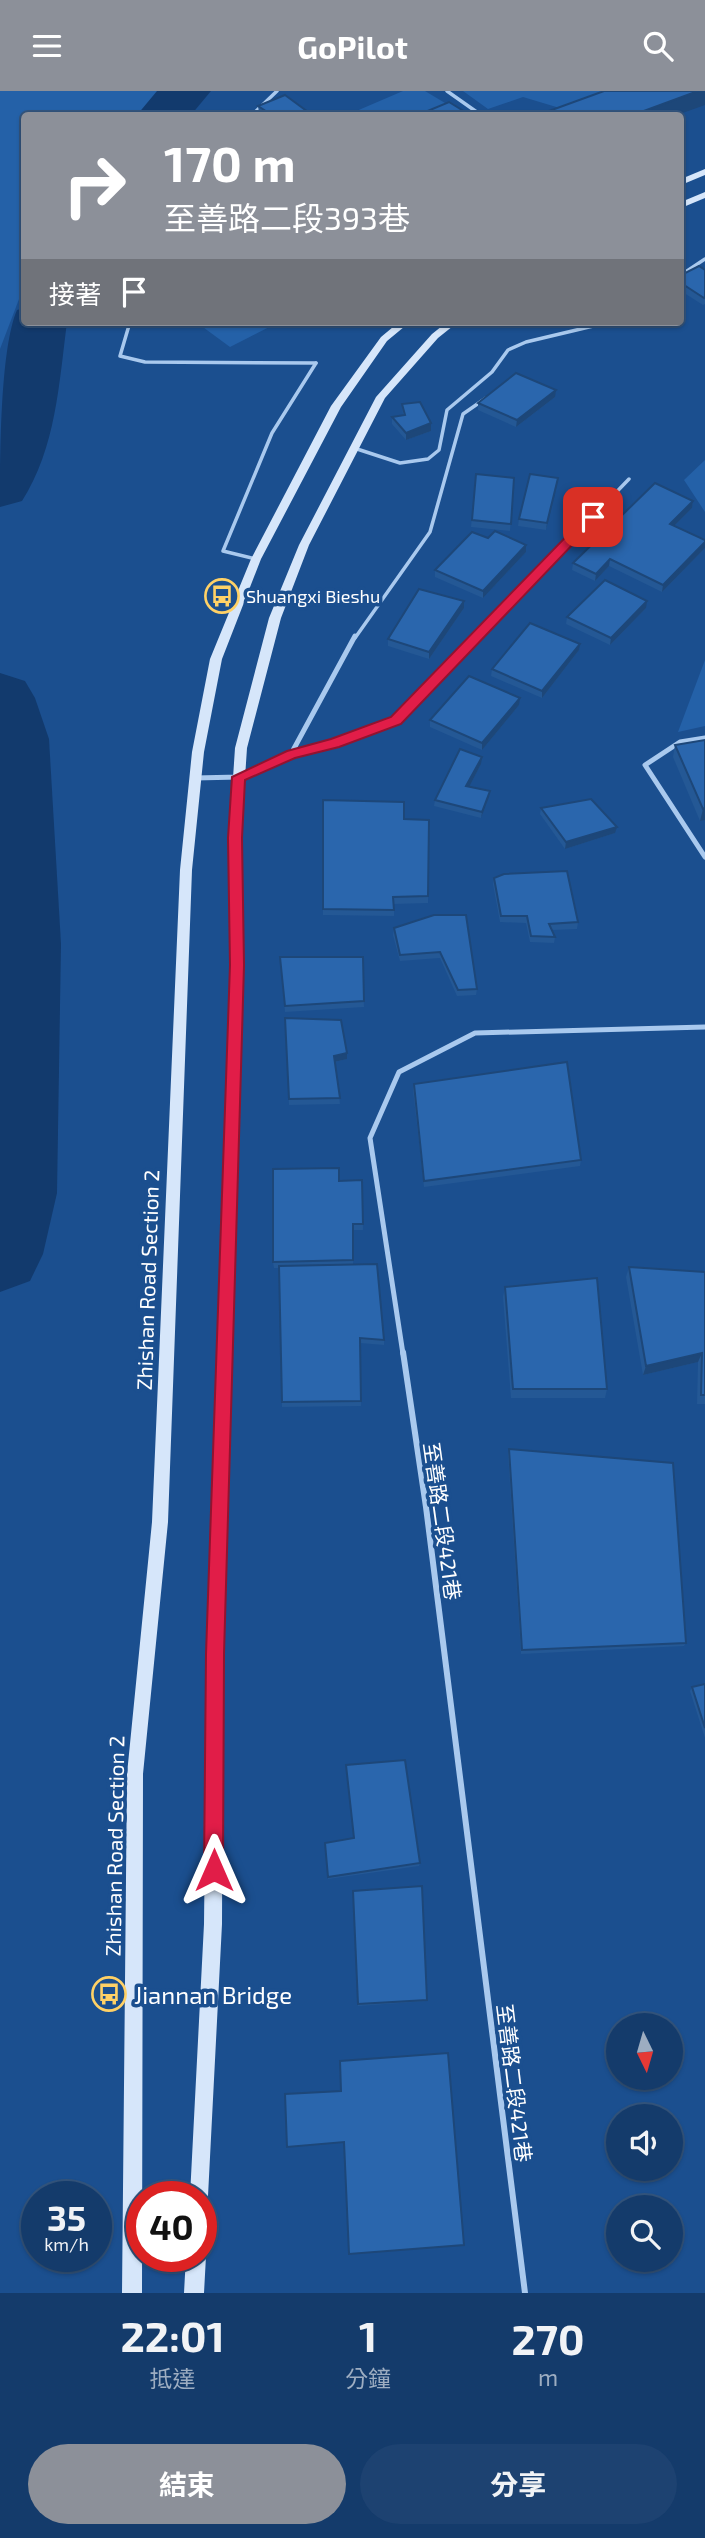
<!DOCTYPE html>
<html lang="zh-TW">
<meta charset="utf-8">
<style>
:root{--surface:#143b6b;--page:#1d4271;--text:#f1f3f6;--muted:#9dadc1;--line:#33557e;--accent:#8c9099}
body{margin:0;font-family:"Exo 2","Noto Sans TC",sans-serif;background:var(--page);color:var(--text);height:100vh;display:flex;flex-direction:column;font-size:26px;white-space:nowrap}
*{box-sizing:border-box;margin:0}
p{font-size:23px;color:var(--muted)}
.icon{flex:none;width:38px;height:38px;fill:none;stroke:currentColor;stroke-width:2;stroke-linecap:round;stroke-linejoin:round}
.map{position:relative;height:2202px;overflow:hidden}
.sheet{display:flex;flex-direction:column;background:var(--surface);flex:1}
.sheet>*{flex:none}
.top-card{position:absolute;left:21px;top:21px;width:663px;height:214px;border-radius:7px;box-shadow:0 2px 5px #0004,0 0 0 2px var(--line);background:#8c9099;color:#fff;overflow:hidden}
.needle{width:46px;rotate:175deg}
.tools{position:absolute;left:606px;top:1922px;display:grid;gap:14px}
.tools a{display:grid;place-items:center;width:77px;height:77px;border-radius:50%;background:var(--surface);box-shadow:0 2px 5px #0004,0 0 0 2px var(--line);font-size:35px}
.speed{position:absolute;left:21px;top:2090px;display:flex;gap:14px;font-size:35px;font-weight:700;text-align:center}
.speed>*{display:grid;place-content:center;width:91px;height:91px;border-radius:50%;background:var(--surface);box-shadow:0 2px 5px #0004,0 0 0 2px var(--line);line-height:1}
.speed small{font-size:18px;font-weight:400}
.speed .limit{border:10px solid #d22;background:#fff;color:#111}
.pin{position:absolute;display:grid;place-items:center;width:60px;height:60px;color:#fff;margin:-30px;border-radius:14px;box-shadow:0 4px 10px #0006}
.me{position:absolute;width:77px;margin:-38px;rotate:0deg;stroke-linejoin:round;filter:drop-shadow(0 0 5px #0008)}
.turn{display:flex;align-items:center;gap:24px;height:147px;padding:0 28px;font-size:32px}
.turn .icon{width:91px;height:91px;stroke-width:2.5}
.turn b{display:block;font-size:49px;line-height:60px}
.then{display:flex;align-items:center;height:66px;padding:0 28px;background:#0003;gap:14px;font-size:26px}
.eta{display:flex;justify-content:space-evenly;align-items:center;height:119px;text-align:center}
.eta b{font-size:42px;font-weight:700;line-height:49px}
.cta{display:flex;gap:14px;margin-top:auto;padding:14px 28px}
.cta a{flex:1;height:80px;border-radius:42px;background:var(--accent);color:#fff;font-size:28px;font-weight:700;line-height:80px;text-align:center}
.cta a+a{background:var(--page);color:var(--text)}
header{display:flex;justify-content:space-between;align-items:center;height:91px;padding:0 28px;background:var(--accent);color:#fff;font-size:32px;font-weight:700}
.map>svg:first-child{display:block}
.green{fill:#2461a8}
.lines{fill:none;stroke-linecap:round;stroke-linejoin:round}
.stream{fill:#9cc4f0;fill-rule:evenodd}
.river{fill:#123a6d;fill-rule:evenodd}
.lane-far2{stroke:#a9c9ee;stroke-width:3.5}
.lane-far1{stroke:#a9c9ee;stroke-width:5}
.lane{stroke:#a9c9ee;stroke-width:6}
.secondary{fill:#d6e6fa;fill-rule:evenodd}
.wall{fill:#245895}
.shaded-wall{fill:#1d4779}
.building{fill:#2a66ad;stroke:#1d4779;stroke-width:2}
.route{fill:#e11d48;stroke:#92132f;stroke-width:2}
.labels{text-anchor:middle;dominant-baseline:central;stroke-width:7;stroke-linejoin:round;paint-order:stroke}
.far-poi-label{font-size:18px;fill:#fff;stroke:#1b4f8f;text-anchor:start}
.street-label{font-size:21px;fill:#fff;stroke:#1b4f8f}
.near-poi-label{font-size:24px;fill:#fff;stroke:#1b4f8f;text-anchor:start}
</style>
<header><svg class="icon" aria-label="menu" viewBox="0 0 24 24"><path d="M4 6h16M4 12h16M4 18h16"/></svg>GoPilot<svg class="icon" aria-label="search" viewBox="0 0 24 24"><circle cx="10" cy="10" r="6"/><path d="M15 15l6 6"/></svg></header>
<div class="map">
<svg width="705" height="2202" viewBox="0 0 705 2202">
<rect width="100%" height="100%" fill="#1b4f8f"/>
<g class="green">
<path d="M0,0H165L142,24H24V195L0,258Z"/>
<path d="M403,0H425L460,21L454,24H347Z"/>
<path d="M463,0H627L573,21L523,6L488,18Z"/>
<path d="M196,231H279L230,256Z"/>
<path d="M705,369V421L684,389Z"/>
<path d="M705,569V635L678,641Z"/>
</g>
<g class="lines">
<path class="stream" d="M0,1094L20,1098L22,1102L20,1106L15,1108L0,1106Z"/>
<g class="river">
<path d="M157,0H211L191,24H137Z"/>
<path d="M24,217V231H67C59,292 56,357 22,410L0,416C0,367 0,258 17,219Z"/>
<path d="M0,582L25,590L35,607L49,648L61,853L57,1102L43,1163L30,1190L0,1201Z"/>
</g>
<g class="lane-far2">
<path d="M447,0L481,24"/>
<path d="M252,24L277,0"/>
<path d="M681,184L705,168"/>
<path d="M130,231L120,265L145,271L316,272"/>
<path d="M354,357L400,372L428,368L439,359L447,319L492,281L508,259L526,251L610,231"/>
<path d="M256,468L223,460L272,342L316,272"/>
<path d="M355,547L430,441L463,323L486,307"/>
<path d="M476,547L629,388"/>
</g>
<g class="lane-far1">
<path d="M705,647L680,651L645,674L705,766"/>
<path d="M291,663L355,545"/>
<path d="M195,687L239,686L291,663L334,652L396,629L477,545"/>
<path d="M403,1263L370,1047L399,981L475,942L705,936"/>
</g>
<path class="lane" d="M403,1261L426,1416L525,2202"/>
<g class="secondary">
<path d="M705,78V84L681,94V88Z"/>
<path d="M705,101V107L681,117V111Z"/>
<path d="M399,231H410L387,250L341,316L261,468L222,568L204,661L192,779L168,1431L143,1683L142,2202H122L127,1683L152,1431L180,779L192,661L210,568L251,468L331,315L381,246Z"/>
<path d="M447,231H458L438,247L385,307L309,454L281,527L247,657L241,747L243,874L223,1563L222,1833L208,2105L206,2112L201,2114V2105H190L204,1833L207,1563L231,874L229,747L235,657L269,527L299,454L376,306L432,243Z"/>
<path d="M201,2158L206,2165L204,2202H184L186,2165H201Z"/>
</g>
</g>
<g class="wall">
<path d="M258,15L308,21V24H262L259,22Z"/>
<path d="M705,179V213L703,214L681,200V184Z"/>
<path d="M555,306L516,336L478,319V312Z"/>
<path d="M402,313L431,332V340L406,349L392,333V326L403,324Z"/>
<path d="M476,383L514,387L510,440L471,436Z"/>
<path d="M557,394L546,439L518,435L519,428Z"/>
<path d="M693,410L692,417L674,435L705,457L662,501L609,475L595,490L572,479L573,472Z"/>
<path d="M488,447L526,454V461L483,507L435,486V479Z"/>
<path d="M464,517L429,568L388,555V548Z"/>
<path d="M646,517L610,554L566,533L567,526Z"/>
<path d="M579,559L542,607L491,585L492,578Z"/>
<path d="M519,614L482,659L430,636V629Z"/>
<path d="M705,649V729L700,730L673,666L675,654Z"/>
<path d="M481,673L469,696L490,700L489,706L481,727L434,715L435,709Z"/>
<path d="M323,709L404,728L429,729L428,812L394,813V825L323,824Z"/>
<path d="M541,717L615,742L565,758L540,723Z"/>
<path d="M494,787L578,831L577,838L552,839L555,846L554,852L530,851L526,832L500,831L493,793Z"/>
<path d="M434,824L477,898L476,904L457,905L440,867L400,870L393,844L394,837Z"/>
<path d="M280,866H363L364,916L285,921Z"/>
<path d="M285,927L347,962V968L335,971L340,1013L289,1014Z"/>
<path d="M414,993L581,1069L580,1075L424,1096L413,999Z"/>
<path d="M362,1089L363,1139H353V1174L384,1249V1254L360,1252L361,1315L282,1316L279,1177H274L273,1171L339,1090Z"/>
<path d="M629,1176L705,1181V1313H697L698,1271L643,1284L626,1186Z"/>
<path d="M505,1196L607,1298L605,1307H511L503,1206Z"/>
<path d="M509,1358L686,1552L684,1555L521,1563L508,1363Z"/>
<path d="M705,1593V1647L690,1600L692,1596Z"/>
<path d="M325,1752L420,1772L419,1775L328,1788Z"/>
<path d="M353,1800L427,1909V1910L358,1915Z"/>
</g>
<g class="shaded-wall">
<path d="M698,0H705V14L677,24H633Z"/>
<path d="M556,299L555,306L516,336L517,329Z"/>
<path d="M431,332V340L406,349V342Z"/>
<path d="M558,387L557,394L546,439L547,432Z"/>
<path d="M693,410L692,417L669,440L670,433Z"/>
<path d="M705,451V457L662,501L663,494Z"/>
<path d="M526,454V461L483,507V500Z"/>
<path d="M610,468L609,475L595,490L596,483Z"/>
<path d="M464,510V517L429,568V561Z"/>
<path d="M647,510L646,517L610,554L611,547Z"/>
<path d="M580,553L579,559L542,607V600Z"/>
<path d="M520,607L519,614L482,659V652Z"/>
<path d="M482,666L481,673L466,702V695Z"/>
<path d="M490,700L489,706L481,727L482,721Z"/>
<path d="M705,717V729L700,730L703,718Z"/>
<path d="M617,736L615,742L565,758L566,751Z"/>
<path d="M347,962V968L334,971V965Z"/>
<path d="M702,1262L698,1271L643,1284L646,1275Z"/>
</g>
<g class="building">
<path d="M604,0H698L633,24H538Z"/>
<path d="M285,4L308,21L299,24H272L258,15Z"/>
<path d="M449,11L470,24H418Z"/>
<path d="M491,21L496,24H483Z"/>
<path d="M699,175L705,179V206L704,207L681,192V184Z"/>
<path d="M516,282L556,299L517,329L478,312Z"/>
<path d="M420,311L431,332L406,342L392,326L405,324L402,313Z"/>
<path d="M476,383L514,387L511,433L472,429Z"/>
<path d="M530,383L558,387L547,432L519,428Z"/>
<path d="M655,392L693,410L670,433L705,449V451L663,494L610,468L596,483L573,472Z"/>
<path d="M495,440L526,454L483,500L435,479L472,441L488,447Z"/>
<path d="M605,489L647,510L611,547L567,526Z"/>
<path d="M419,498L464,510L429,561L388,548Z"/>
<path d="M530,532L580,553L542,600L492,578Z"/>
<path d="M469,585L520,607L482,652L430,629Z"/>
<path d="M705,649V717L703,718L675,654Z"/>
<path d="M460,658L482,666L466,695L490,700L482,721L435,709Z"/>
<path d="M591,708L617,736L566,751L541,717Z"/>
<path d="M323,709L404,711V728L429,729L428,805L393,806L394,819L323,818Z"/>
<path d="M567,780L578,831L549,833L555,846L531,845L527,825H501L494,787L504,783Z"/>
<path d="M434,824H466L477,898L458,899L440,861L400,864L394,837Z"/>
<path d="M280,866H363L364,910L285,915Z"/>
<path d="M285,927L341,929L347,962L334,965L340,1007L289,1008Z"/>
<path d="M567,971L581,1069L424,1090L414,993Z"/>
<path d="M339,1077V1090L362,1089L363,1133H353V1169L273,1171V1078Z"/>
<path d="M377,1173L384,1249L360,1247L361,1310L282,1311L279,1175Z"/>
<path d="M629,1176L705,1181V1304H701L702,1262L646,1275Z"/>
<path d="M597,1187L607,1298H513L505,1196Z"/>
<path d="M509,1358L673,1372L686,1552L522,1559Z"/>
<path d="M705,1593V1637L692,1596Z"/>
<path d="M405,1669L420,1772L328,1786L325,1752L354,1747L346,1674Z"/>
<path d="M422,1795L427,1909L358,1913L353,1800Z"/>
<path d="M448,1962L464,2154L349,2163L344,2051L287,2056L285,2003L341,2000L340,1970Z"/>
</g>
<path class="route" d="M588,423L599,426L401,633L339,656L295,667L245,689L242,747L244,874L224,1563L223,1779L220,1786L214,1789L207,1786L204,1779L206,1563L230,874L228,747L232,686L287,660L331,648L391,626Z"/>
<defs>
<g id="bus-ring" transform="scale(1.75)"><circle r="9.5" fill="#1b4f8f" stroke="#ffd166" stroke-width="1.5"/><path d="M-5-6H5V4H4V6H2V4H-2V6H-4V4H-5ZM-3.5-4V0h7V-4ZM-3.5 1.2v1.5H-2V1.2ZM2 1.2v1.5H3.5V1.2Z" fill="#ffd166"/></g>
</defs>
<g fill-rule="evenodd">
<use href="#bus-ring" x="222" y="505"/>
<use href="#bus-ring" x="109" y="1903"/>
</g>
<g class="labels">
<g class="far-poi-label">
<text x="246" y="505">Shuangxi Bieshu</text>
</g>
<g class="street-label">
<text transform="translate(147 1189) rotate(-88)">Zhishan Road Section 2</text>
<text transform="translate(443 1430) rotate(82)">至善路二段421巷</text>
<text transform="translate(114 1755) rotate(-89)">Zhishan Road Section 2</text>
<text transform="translate(515 1992) rotate(83)">至善路二段421巷</text>
</g>
<g class="near-poi-label">
<text x="134" y="1903">Jiannan Bridge</text>
</g>
</g>
</svg>
<div class="tools">
<a><svg class="needle" viewBox="-14 -14 28 28"><path d="M0-13l5 13h-10z" fill="#e53935"/><path d="M0 13l5-13h-10z" fill="#9dadc1"/></svg></a>
<a><svg class="icon" aria-label="sound" viewBox="0 0 24 24"><path d="M4 9h4l5-4v14l-5-4H4zM17 9q2 3 0 6"/></svg></a>
<a><svg class="icon" aria-label="search" viewBox="0 0 24 24"><circle cx="10" cy="10" r="6"/><path d="M15 15l6 6"/></svg></a>
</div>
<div class="speed"><div>35<small>km/h</small></div><div class="limit">40</div></div>
<div class="pin" style="left:593px;top:426px;background:#d93025"><svg class="icon" aria-label="arrive" viewBox="0 0 24 24"><path d="M6 21V4h12l-3 4 3 4H6"/></svg></div>
<svg class="me" style="left:214px;top:1779px" viewBox="-20 -20 40 40"><path d="M0-17L14 15 0 8-14 15z" fill="#e11d48" stroke="#fff" stroke-width="4"/></svg>
<div class="top-card">
<div class="turn"><svg class="icon" aria-label="right" viewBox="0 0 24 24"><path d="M7 20v-9h11M14 6l5 5-5 5"/></svg><div><b>170 m</b>至善路二段393巷</div></div>
<div class="then">接著<svg class="icon" aria-label="arrive" viewBox="0 0 24 24"><path d="M6 21V4h12l-3 4 3 4H6"/></svg></div>
</div>
</div>
<section class="sheet">
<div class="eta">
<div><b>22:01</b><p>抵達</p></div>
<div><b>1</b><p>分鐘</p></div>
<div><b>270</b><p>m</p></div>
</div>
<div class="cta"><a>結束</a><a>分享</a></div>
</section>
